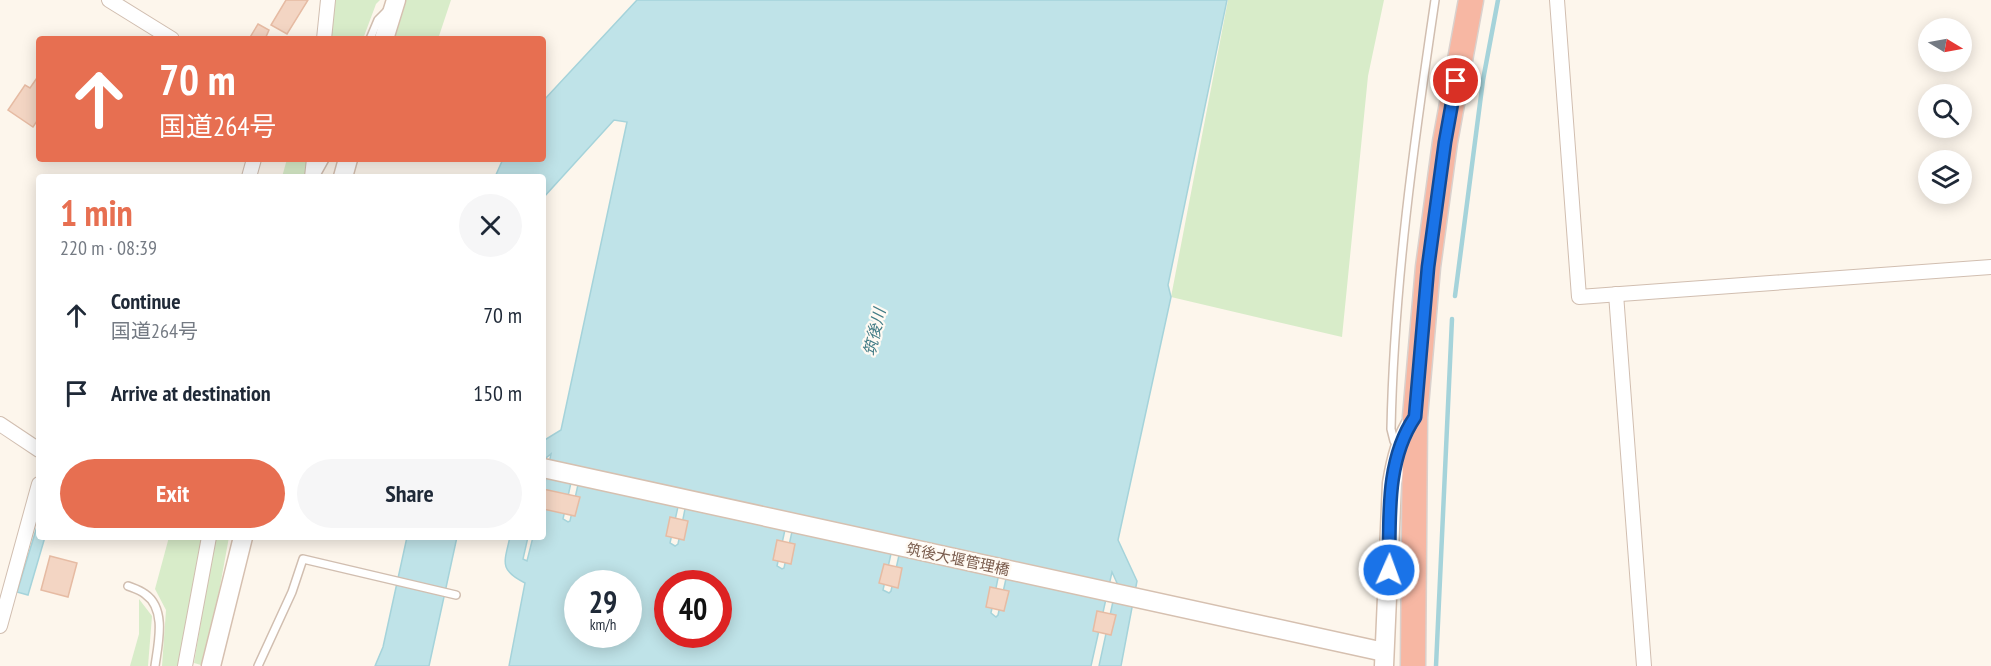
<!DOCTYPE html>
<meta charset="utf-8">
<style>
:root{--surface:#fff;--page:#f6f6f7;--text:#1f2937;--muted:#747a83;--accent:#e76f51}
body{margin:0;font-family:"PT Sans Narrow","Noto Sans JP",sans-serif;background:var(--page);color:var(--text);height:100vh;display:flex;flex-direction:column;font-size:22px;white-space:nowrap}
*{box-sizing:border-box;margin:0}
p{font-size:20px;color:var(--muted)}
.icon{flex:none;width:33px;height:33px;fill:none;stroke:currentColor;stroke-width:2;stroke-linecap:round;stroke-linejoin:round}
.map{position:relative;flex:1;overflow:hidden}
.drawer{position:absolute;left:36px;top:174px;width:510px;height:366px;display:flex;flex-direction:column;background:var(--surface);border-radius:6px;box-shadow:0 3px 15px #0003}
.drawer>*{flex:none}
.banner{position:absolute;left:36px;top:36px;width:510px;height:126px;border-radius:6px;box-shadow:0 3px 15px #0003;background:#e76f51;color:#fff;overflow:hidden}
.needle{width:39px;rotate:100deg}
.tools{position:absolute;left:1918px;top:18px;display:grid;gap:12px}
.tools a{display:grid;place-items:center;width:54px;height:54px;border-radius:50%;background:var(--surface);box-shadow:0 3px 15px #0003;font-size:30px}
.speed{position:absolute;left:564px;top:570px;display:flex;gap:12px;font-size:30px;font-weight:700;text-align:center}
.speed>*{display:grid;place-content:center;width:78px;height:78px;border-radius:50%;background:var(--surface);box-shadow:0 3px 15px #0003;line-height:1}
.speed small{font-size:15px;font-weight:400}
.speed .limit{border:9px solid #d22;background:#fff;color:#111}
.pin{position:absolute;display:grid;place-items:center;width:51px;height:51px;color:#fff;margin:-26px;border:3px solid #fff;border-radius:50%;box-shadow:0 2px 6px #0007}
.me{position:absolute;width:66px;margin:-33px;rotate:2deg;stroke-linejoin:round;filter:drop-shadow(0 0 4px #0008)}
.turn{display:flex;align-items:center;gap:21px;height:126px;padding:0 24px;font-size:27px}
.turn .icon{width:78px;height:78px;stroke-width:2.5}
.turn b{display:block;font-size:42px;line-height:51px}
.round{display:grid;place-items:center;flex:none;width:63px;height:63px;border-radius:32px;background:var(--page)}
.headline{display:flex;align-items:center;justify-content:space-between;height:102px;padding:0 24px}
h1{font-size:36px;font-weight:600;line-height:45px;color:var(--accent)}
.cta{display:flex;gap:12px;margin-top:auto;padding:12px 24px}
.cta a{flex:1;height:69px;border-radius:36px;background:var(--accent);color:#fff;font-size:24px;font-weight:600;line-height:69px;text-align:center}
.cta a+a{background:var(--page);color:var(--text)}
ul{padding:0;list-style:none}
li{display:flex;align-items:center;gap:18px;height:78px;padding:0 24px}
li div{flex:1}
li b{display:block;font-size:22px}
li em{font-style:normal}
.map>svg:first-child{display:block}
.green{fill:#d8ecc9}
.water{fill:#bfe3e8;stroke:#a5d3da;stroke-width:1.5;fill-rule:evenodd}
.lines{fill:none;stroke-linecap:round;stroke-linejoin:round}
.stream{stroke:#a5d3da;stroke-width:4.5}
.building{fill:#f3d5c3;stroke:#e6bba3;stroke-width:1.5}
.lane-casing{stroke:#d1beb0;stroke-width:10}
.street-casing{stroke:#d1beb0;stroke-width:16}
.secondary-casing{stroke:#d6c0b0;stroke-width:21}
.highway-casing{stroke:#dad1cd;stroke-width:27}
.lane{stroke:#fff;stroke-width:7}
.street{stroke:#fff;stroke-width:14}
.secondary{stroke:#fff;stroke-width:18}
.highway{stroke:#f7b7a3;stroke-width:24}
.route-casing{stroke:#114b97;stroke-width:15}
.route{stroke:#1a73e8;stroke-width:10}
.labels{text-anchor:middle;dominant-baseline:central;stroke-width:4.5;stroke-linejoin:round;paint-order:stroke}
.street-label{font-size:15px;fill:#7a5c4d;stroke:#fffaf3}
.water-label{font-size:16px;font-style:italic;fill:#437c86;stroke:#fffaf3}
</style>
<div class="map">
<svg width="1991" height="666" viewBox="0 0 1991 666">
<rect width="100%" height="100%" fill="#fdf6ec"/>
<g class="green">
<path d="M333,0H380L376,4L363,39H330Z"/>
<path d="M406,0H451L438,39H394Z"/>
<path d="M1228,0H1384L1368,76L1342,337L1171,297Z"/>
<path d="M287,159H308L306,177H282Z"/>
<path d="M169,537H202L179,666H162L166,610L155,589Z"/>
<path d="M215,537H229L215,614L201,665L194,663Z"/>
<path d="M139,599L152,616L148,666H130L139,634Z"/>
</g>
<g class="water">
<path d="M637,0H1227L1168,285L1171,297L1118,540L1137,581L1121,666H1099L1117,583L1112,572L1091,666H509L525,583C499,570 504,563 510,537H528L523,559L527,561L533,537H543V492L551,454L546,458L543,470V441L561,430L627,122L614,120L543,198V177H495L503,159H543V101ZM574,469L581,471L570,521L568,522L563,519ZM681,493L688,494L678,544L675,546L670,543ZM788,516L795,518L784,568L782,569L777,566ZM894,540L902,542L891,591L889,593L883,590ZM1001,563L1009,565L998,615L996,617L991,613ZM578,584H628V634H578ZM668,584H718V634H668Z"/>
<path d="M39,520V537H45L28,595L17,592Z"/>
<path d="M407,537H457L429,666H375L383,647Z"/>
</g>
<g class="lines">
<g class="stream">
<path d="M1455,296L1483,80L1498,0"/>
<path d="M1436,666L1452,319"/>
</g>
</g>
<g class="building">
<path d="M286,0H308L287,34L271,25Z"/>
<path d="M258,24L269,30L265,39H249Z"/>
<path d="M39,75V118L33,127L8,110L25,85L30,88Z"/>
<path d="M543,489L580,497L575,516L543,509Z"/>
<path d="M670,517L688,521L684,540L666,536Z"/>
<path d="M777,540L795,544L791,564L773,560Z"/>
<path d="M50,556L77,563L68,597L41,590Z"/>
<path d="M884,564L902,568L898,588L879,583Z"/>
<path d="M990,587L1009,591L1004,611L986,607Z"/>
<path d="M1097,611L1116,615L1111,635L1093,631Z"/>
</g>
<g class="lines">
<g class="lane-casing">
<g id="lane">
<path d="M370,39L378,20L389,9"/>
<path d="M315,177L325,159"/>
<path d="M1398,446L1394,441L1391,429C1394,285 1414,142 1435,0"/>
<path d="M128,586C133,588 140,590 145,594C167,609 158,644 155,666"/>
<path d="M258,666L292,592L303,559L456,595"/>
</g>
</g>
<g class="street-casing">
<g id="street">
<path d="M109,0L172,39"/>
<path d="M1557,0L1579,297L1991,267"/>
<path d="M324,39L328,0"/>
<path d="M249,177L254,159"/>
<path d="M312,177L314,159"/>
<path d="M1616,294L1644,666"/>
<path d="M0,424L39,450"/>
<path d="M0,626L39,484"/>
<path d="M185,666L209,537"/>
</g>
</g>
<g class="secondary-casing">
<g id="secondary">
<path d="M384,39L396,0"/>
<path d="M343,177L348,159"/>
<path d="M543,468L1384,652"/>
<path d="M211,666L243,537"/>
<path d="M1384,666L1392,483C1396,460 1401,438 1414,419"/>
</g>
</g>
<g class="highway-casing">
<path id="highway" d="M1413,666L1415,417L1428,267L1445,142L1471,0"/>
</g>
<use href="#lane" class="lane"/>
<use href="#street" class="street"/>
<use href="#secondary" class="secondary"/>
<use href="#highway" class="highway"/>
</g>
<g class="lines">
<g class="route-casing">
<path id="route" d="M1389,570C1390,519 1385,461 1415,417L1428,267L1445,142L1456,81"/>
</g>
<use href="#route" class="route"/>
</g>
<g class="labels">
<g class="street-label">
<text transform="translate(958 559) rotate(12)">筑後大堰管理橋</text>
</g>
<g class="water-label">
<text transform="translate(874 332) rotate(-77)">筑後川</text>
</g>
</g>
</svg>
<div class="tools">
<a><svg class="needle" viewBox="-14 -14 28 28"><path d="M0-13l5 13h-10z" fill="#e53935"/><path d="M0 13l5-13h-10z" fill="#747a83"/></svg></a>
<a><svg class="icon" aria-label="search" viewBox="0 0 24 24"><circle cx="10" cy="10" r="6"/><path d="M15 15l6 6"/></svg></a>
<a><svg class="icon" aria-label="layers" viewBox="0 0 24 24"><path d="M12 4l9 5-9 5-9-5zM3 14l9 5 9-5"/></svg></a>
</div>
<div class="speed"><div>29<small>km/h</small></div><div class="limit">40</div></div>
<div class="pin" style="left:1456px;top:81px;background:#d93025"><svg class="icon" aria-label="arrive" viewBox="0 0 24 24"><path d="M6 21V4h12l-3 4 3 4H6"/></svg></div>
<svg class="me" style="left:1389px;top:570px" viewBox="-20 -20 40 40"><circle r="17" fill="#1a73e8" stroke="#fff" stroke-width="3"/><path d="M0-11L8 9 0 5-8 9z" fill="#fff"/></svg>
<div class="banner">
<div class="turn"><svg class="icon" aria-label="ahead" viewBox="0 0 24 24"><path d="M12 20V5M6 11l6-6 6 6"/></svg><div><b>70 m</b>国道264号</div></div>
</div>
<section class="drawer">
<div class="headline"><div><h1>1 min</h1><p>220 m · 08:39</p></div><a class="round"><svg class="icon" aria-label="close" viewBox="0 0 24 24"><path d="M6 6l12 12M18 6L6 18"/></svg></a></div>
<ul>
<li><svg class="icon" aria-label="ahead" viewBox="0 0 24 24"><path d="M12 20V5M6 11l6-6 6 6"/></svg><div><b>Continue</b><p>国道264号</p></div><em>70 m</em></li>
<li><svg class="icon" aria-label="arrive" viewBox="0 0 24 24"><path d="M6 21V4h12l-3 4 3 4H6"/></svg><div><b>Arrive at destination</b></div><em>150 m</em></li>
</ul>
<div class="cta"><a>Exit</a><a>Share</a></div>
</section>
</div>
